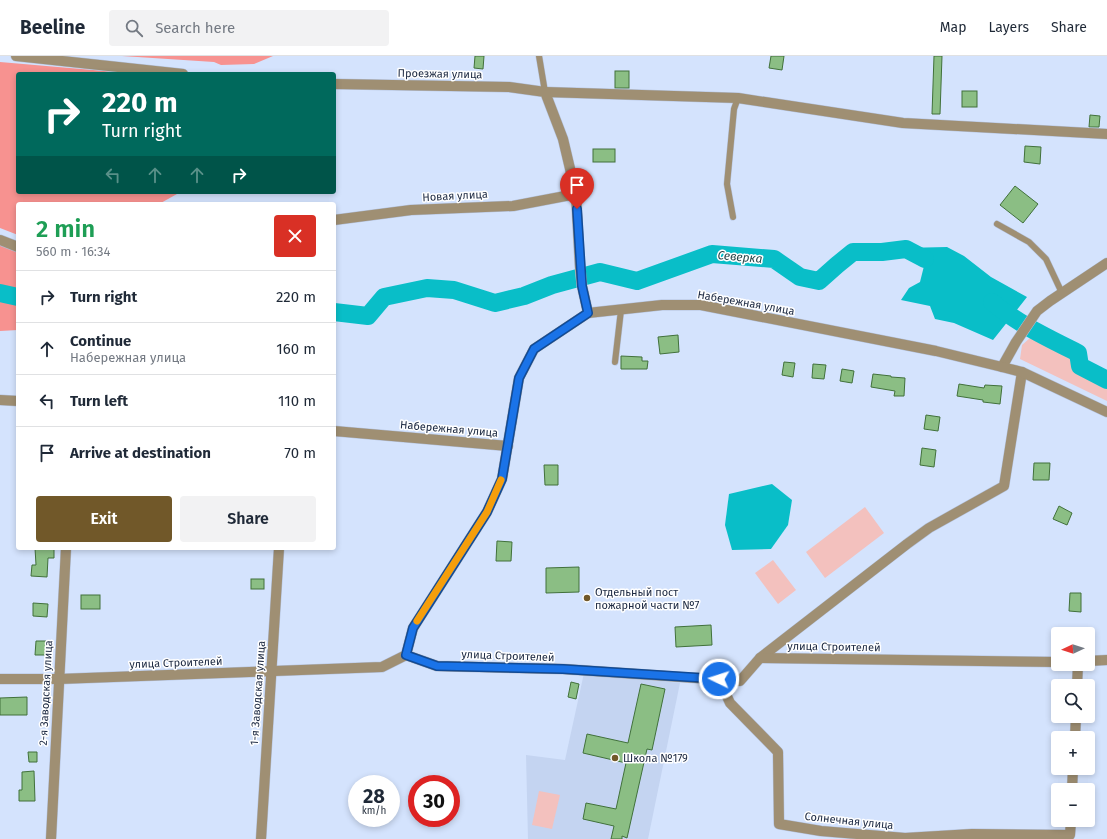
<!DOCTYPE html>
<meta charset="utf-8">
<style>
:root{--surface:#fff;--page:#f2f2f3;--text:#1f2937;--muted:#747a83;--line:#e0e1e3;--accent:#715829}
body{margin:0;font-family:"Fira Sans",sans-serif;background:var(--page);color:var(--text);height:100vh;display:flex;flex-direction:column;font-size:15px;white-space:nowrap}
*{box-sizing:border-box;margin:0}
p{font-size:13px;color:var(--muted)}
.icon{flex:none;width:22px;height:22px;fill:none;stroke:currentColor;stroke-width:2;stroke-linecap:round;stroke-linejoin:round}
.map{position:relative;flex:1;overflow:hidden}
.details{position:absolute;left:16px;top:146px;width:320px;height:348px;display:flex;flex-direction:column;background:var(--surface);border-radius:4px;box-shadow:0 2px 6px #0003}
.details>*{flex:none}
.hud{position:absolute;left:16px;top:16px;width:320px;height:122px;border-radius:4px;box-shadow:0 2px 6px #0003;background:#00695c;color:#fff;overflow:hidden}
.needle{width:26px;rotate:266deg}
.buttons{position:absolute;left:1051px;top:571px;display:grid;gap:8px}
.buttons a{display:grid;place-items:center;width:44px;height:44px;border-radius:4px;background:var(--surface);box-shadow:0 2px 6px #0003;font-size:20px}
.speed{position:absolute;left:348px;top:719px;display:flex;gap:8px;font-size:20px;font-weight:700;text-align:center}
.speed>*{display:grid;place-content:center;width:52px;height:52px;border-radius:50%;background:var(--surface);box-shadow:0 2px 6px #0003;line-height:1}
.speed small{font-size:10px;font-weight:400}
.speed .limit{border:6px solid #d22;background:#fff;color:#111}
.pin{position:absolute;display:grid;place-items:center;width:34px;height:34px;color:#fff;margin:-41px -17px;border-radius:50% 50% 50% 0;rotate:-45deg;box-shadow:0 0 4px #0007}
.pin .icon{rotate:45deg}
.me{position:absolute;width:44px;margin:-22px;rotate:274deg;stroke-linejoin:round;filter:drop-shadow(0 0 3px #0008)}
.turn{display:flex;align-items:center;gap:14px;height:84px;padding:0 20px;font-size:18px}
.turn .icon{width:52px;height:52px;stroke-width:2.5}
.turn b{display:block;font-size:28px;line-height:34px}
.lanes{display:flex;align-items:center;height:38px;padding:0 20px;background:#0003;justify-content:center;gap:20px;direction:ltr}
.lanes .off{opacity:.35}
.round{display:grid;place-items:center;flex:none;width:42px;height:42px;border-radius:4px;background:var(--page)}
.summary{display:flex;align-items:center;justify-content:space-between;height:68px;padding:0 20px}
h1{font-size:24px;font-weight:600;line-height:30px;color:#1e9e55}
.action{display:flex;gap:8px;margin-top:auto;padding:8px 20px}
.action a{flex:1;height:46px;border-radius:4px;background:var(--accent);color:#fff;font-size:16px;font-weight:600;line-height:46px;text-align:center}
.action a+a{background:var(--page);color:var(--text)}
ul{padding:0;list-style:none}
li{display:flex;align-items:center;gap:12px;height:52px;padding:0 20px;border-top:1px solid var(--line)}
li div{flex:1}
li b{display:block;font-size:15px}
li em{font-style:normal}
header{display:flex;align-items:center;gap:24px;box-sizing:border-box;height:56px;padding:0 20px;background:var(--surface);border-bottom:1px solid var(--line)}
header strong{font-size:19px}
nav{display:flex;gap:22px;margin-inline-start:auto;font-size:14px}
.search{width:280px;height:36px;background:var(--page);display:flex;align-items:center;gap:10px;box-sizing:border-box;padding:0 14px;border-radius:4px;color:var(--muted);font-size:15px}
.map>svg:first-child{display:block}
.built{fill:#c4d4f1}
.green{fill:#f3c1be}
.forest{fill:#f79290}
.water{fill:#09bec8}
.lines{fill:none;stroke-linecap:round;stroke-linejoin:round}
.river{stroke:#09bec8;stroke-width:18}
.building{fill:#8bbe84;stroke:#41713b}
.service-casing{stroke:#b3c1db;stroke-width:7}
.minor-casing{stroke:#b3c1db;stroke-width:11}
.tertiary-casing{stroke:#b3c1db;stroke-width:11}
.service{stroke:#9f8f73;stroke-width:6}
.minor{stroke:#9f8f73;stroke-width:10}
.tertiary{stroke:#9f8f73;stroke-width:10}
.route-casing{stroke:#114b97;stroke-width:10}
.route{stroke:#1a73e8;stroke-width:7}
.slow{stroke:#f59e0b;stroke-width:7}
.poi-dot{fill:#715829;stroke:#fff;stroke-width:1.5}
.labels{text-anchor:middle;dominant-baseline:central;stroke-width:3;stroke-linejoin:round;paint-order:stroke}
.street-label{font-size:11px;fill:#1b2841;stroke:#fff}
.poi-label{font-size:11px;fill:#1b2841;stroke:#fff;text-anchor:start}
.water-label{font-size:12px;font-style:italic;fill:#284749;stroke:#fff}
</style>
<header>
<strong>Beeline</strong>
<div class="search"><svg class="icon" aria-label="search" viewBox="0 0 24 24"><circle cx="10" cy="10" r="6"/><path d="M15 15l6 6"/></svg>Search here</div>
<nav><a>Map</a><a>Layers</a><a>Share</a></nav>
</header>
<div class="map">
<svg width="1107" height="783" viewBox="0 0 1107 783">
<rect width="100%" height="100%" fill="#d4e3fd"/>
<path class="built" d="M584,617L680,627L648,783H528L526,699L565,704Z"/>
<g class="green">
<path d="M1030,282L1070,301L1072,314L1103,332L1107,330V345L1020,303L1022,289Z"/>
<path d="M865,451L884,477L825,522L806,496Z"/>
<path d="M773,504L796,534L778,548L755,517Z"/>
<path d="M539,735L560,739L552,773L532,769Z"/>
</g>
<g class="forest">
<path d="M122,0H273L254,8L221,9L214,6Z"/>
<path d="M0,6L139,18H18V136H177V138L159,148H18V179L0,172Z"/>
<path d="M0,189L18,193V274L0,275Z"/>
</g>
<g class="water">
<path d="M947,191L964,200L991,221L1027,241L993,284L954,267L935,263L930,250L901,244L909,232L920,226L925,206L903,192Z"/>
<path d="M772,428L792,444L788,469L771,493L732,494L725,469L729,438Z"/>
</g>
<g class="lines">
<g class="river">
<path d="M0,237L18,241"/>
<path d="M992,246C1018,268 1048,282 1078,297L1080,310L1107,324"/>
<path d="M334,256L368,260L384,241L427,232L454,234L495,247L524,240L552,229L600,216L637,225L712,198L774,203L800,221L819,225L837,209L853,196H882L906,193L925,203"/>
</g>
</g>
<g class="building">
<path d="M475,0H484L483,13L474,12Z"/>
<path d="M771,0H784L782,14L769,12Z"/>
<path d="M934,0H942L940,58H932Z"/>
<rect x="615" y="15" width="14" height="17"/>
<rect x="962" y="35" width="15" height="16"/>
<path d="M1090,59L1100,60L1099,71H1089Z"/>
<path d="M1025,90L1041,91L1040,108L1024,106Z"/>
<rect x="593" y="93" width="22" height="13"/>
<path d="M1015,130L1038,148L1023,167L1000,149Z"/>
<path d="M678,279L679,296L660,298L658,281Z"/>
<path d="M621,300L642,301V305H648L647,313H621Z"/>
<path d="M784,306L795,307L793,321L782,319Z"/>
<path d="M813,308L826,309L824,323L812,322Z"/>
<path d="M842,313L854,315L852,327L840,325Z"/>
<path d="M873,318L891,320V321L905,322L904,340H894L895,335L871,331Z"/>
<path d="M959,328L984,332L985,329L1002,330L1000,348L983,346V344L957,340Z"/>
<path d="M926,359L940,361L938,375L924,373Z"/>
<path d="M922,392L936,394L934,411L920,409Z"/>
<path d="M1034,407H1050L1049,424H1033Z"/>
<path d="M544,409H558V429H545Z"/>
<path d="M1059,450L1072,457L1067,469L1053,463Z"/>
<path d="M497,485L512,486L511,505H496Z"/>
<path d="M35,492H54V502H48L47,521L31,520L32,509H36Z"/>
<path d="M579,511V536L546,537V512Z"/>
<rect x="251" y="523" width="13" height="10"/>
<path d="M1070,537H1081V556L1069,555Z"/>
<rect x="81" y="539" width="19" height="14"/>
<path d="M33,547L48,548L47,561L33,560Z"/>
<path d="M711,569L712,589L676,591L675,571Z"/>
<path d="M36,585H46L45,599H35Z"/>
<path d="M571,626L579,628L576,643L568,641Z"/>
<path d="M641,628L665,633L652,694L647,693L627,782L622,780V783H611L614,770L583,763L586,747L616,753L626,707L583,697L587,678L628,687Z"/>
<path d="M27,641V659H0V642Z"/>
<path d="M28,696H37V706H29Z"/>
<path d="M34,715L35,745H19V734H22V716Z"/>
</g>
<g class="lines">
<g class="service-casing">
<g id="service">
<path d="M539,0L545,36"/>
<path d="M733,161L727,128L734,53L738,42"/>
<path d="M997,168L1029,186L1046,203L1062,237"/>
<path d="M615,306L621,254"/>
</g>
</g>
<g class="minor-casing">
<g id="minor">
<path d="M545,36L738,42L903,67L1107,78"/>
<path d="M334,164L411,154L513,150L576,138"/>
<path d="M0,184L18,191"/>
<path d="M1002,311L1016,286L1037,255L1050,245L1107,207"/>
<path d="M0,344L18,345"/>
<path d="M334,375L508,390"/>
<path d="M406,599L437,610L563,613L740,625L760,602L907,488L929,472L1004,430L1022,316"/>
<path d="M760,602L1058,606"/>
<path d="M1088,605L1107,604"/>
<path d="M719,623L730,647L778,696L779,768L821,775L905,782L972,778L1070,779L1071,764"/>
<path d="M1077,630L1078,608"/>
<path d="M1075,682L1076,660"/>
<path d="M1072,734L1073,712"/>
<path d="M51,783L66,492"/>
<path d="M261,783L279,492"/>
</g>
</g>
<g class="tertiary-casing">
<g id="tertiary">
<path d="M16,0L183,18"/>
<path d="M334,28L509,31L545,36L563,83L576,138L580,211L582,230L588,257"/>
<path d="M0,623H59L382,611L406,599L413,572L487,456L502,423L519,322L534,293L588,257L662,249H701L936,295L1002,311L1022,316L1107,356"/>
</g>
</g>
<use href="#service" class="service"/>
<use href="#minor" class="minor"/>
<use href="#tertiary" class="tertiary"/>
</g>
<g class="lines">
<g class="route-casing">
<path id="route" d="M577,153L582,230L588,257L534,293L519,322L502,423L487,456L413,572L406,599L437,610L563,613L719,623"/>
</g>
<use href="#route" class="route"/>
<path class="slow" d="M417,565L487,456L501,424"/>
</g>
<g class="poi-dot">
<circle cx="587" cy="542" r="4"/>
<circle cx="615" cy="702" r="4"/>
</g>
<g class="labels">
<g class="street-label">
<text transform="translate(440 18) rotate(1)">Проезжая улица</text>
<text transform="translate(455 140) rotate(-3)">Новая улица</text>
<text transform="translate(746 247) rotate(10)">Набережная улица</text>
<text transform="translate(449 373) rotate(5)">Набережная улица</text>
<text transform="translate(834 591) rotate(1)">улица Строителей</text>
<text transform="translate(508 600) rotate(2)">улица Строителей</text>
<text transform="translate(176 607) rotate(-2)">улица Строителей</text>
<text transform="translate(46 637) rotate(-87)">2-я Заводская улица</text>
<text transform="translate(258 637) rotate(-86)">1-я Заводская улица</text>
<text transform="translate(849 765) rotate(6)">Солнечная улица</text>
</g>
<g class="poi-label">
<text x="595" y="536">Отдельный пост<tspan x="595" dy="13">пожарной части №7</tspan></text>
<text x="623" y="702">Школа №179</text>
</g>
<g class="water-label">
<text transform="translate(740 201) rotate(5)">Северка</text>
</g>
</g>
</svg>
<div class="buttons">
<a><svg class="needle" viewBox="-14 -14 28 28"><path d="M0-13l5 13h-10z" fill="#e53935"/><path d="M0 13l5-13h-10z" fill="#747a83"/></svg></a>
<a><svg class="icon" aria-label="search" viewBox="0 0 24 24"><circle cx="10" cy="10" r="6"/><path d="M15 15l6 6"/></svg></a>
<a>+</a>
<a>−</a>
</div>
<div class="speed"><div>28<small>km/h</small></div><div class="limit">30</div></div>
<div class="pin" style="left:577px;top:153px;background:#d93025"><svg class="icon" aria-label="arrive" viewBox="0 0 24 24"><path d="M6 21V4h12l-3 4 3 4H6"/></svg></div>
<svg class="me" style="left:719px;top:623px" viewBox="-20 -20 40 40"><circle r="17" fill="#1a73e8" stroke="#fff" stroke-width="3"/><path d="M0-11L8 9 0 5-8 9z" fill="#fff"/></svg>
<div class="hud">
<div class="turn"><svg class="icon" aria-label="right" viewBox="0 0 24 24"><path d="M7 20v-9h11M14 6l5 5-5 5"/></svg><div><b>220 m</b>Turn right</div></div>
<div class="lanes"><svg class="icon off" aria-label="left" viewBox="0 0 24 24"><path d="M17 20v-9H6M10 6l-5 5 5 5"/></svg><svg class="icon off" aria-label="ahead" viewBox="0 0 24 24"><path d="M12 20V5M6 11l6-6 6 6"/></svg><svg class="icon off" aria-label="ahead" viewBox="0 0 24 24"><path d="M12 20V5M6 11l6-6 6 6"/></svg><svg class="icon" aria-label="right" viewBox="0 0 24 24"><path d="M7 20v-9h11M14 6l5 5-5 5"/></svg></div>
</div>
<section class="details">
<div class="summary"><div><h1>2 min</h1><p>560 m · 16:34</p></div><a class="round" style="background:#d93025;color:#fff"><svg class="icon" aria-label="close" viewBox="0 0 24 24"><path d="M6 6l12 12M18 6L6 18"/></svg></a></div>
<ul>
<li><svg class="icon" aria-label="right" viewBox="0 0 24 24"><path d="M7 20v-9h11M14 6l5 5-5 5"/></svg><div><b>Turn right</b></div><em>220 m</em></li>
<li><svg class="icon" aria-label="ahead" viewBox="0 0 24 24"><path d="M12 20V5M6 11l6-6 6 6"/></svg><div><b>Continue</b><p>Набережная улица</p></div><em>160 m</em></li>
<li><svg class="icon" aria-label="left" viewBox="0 0 24 24"><path d="M17 20v-9H6M10 6l-5 5 5 5"/></svg><div><b>Turn left</b></div><em>110 m</em></li>
<li><svg class="icon" aria-label="arrive" viewBox="0 0 24 24"><path d="M6 21V4h12l-3 4 3 4H6"/></svg><div><b>Arrive at destination</b></div><em>70 m</em></li>
</ul>
<div class="action"><a>Exit</a><a>Share</a></div>
</section>
</div>
